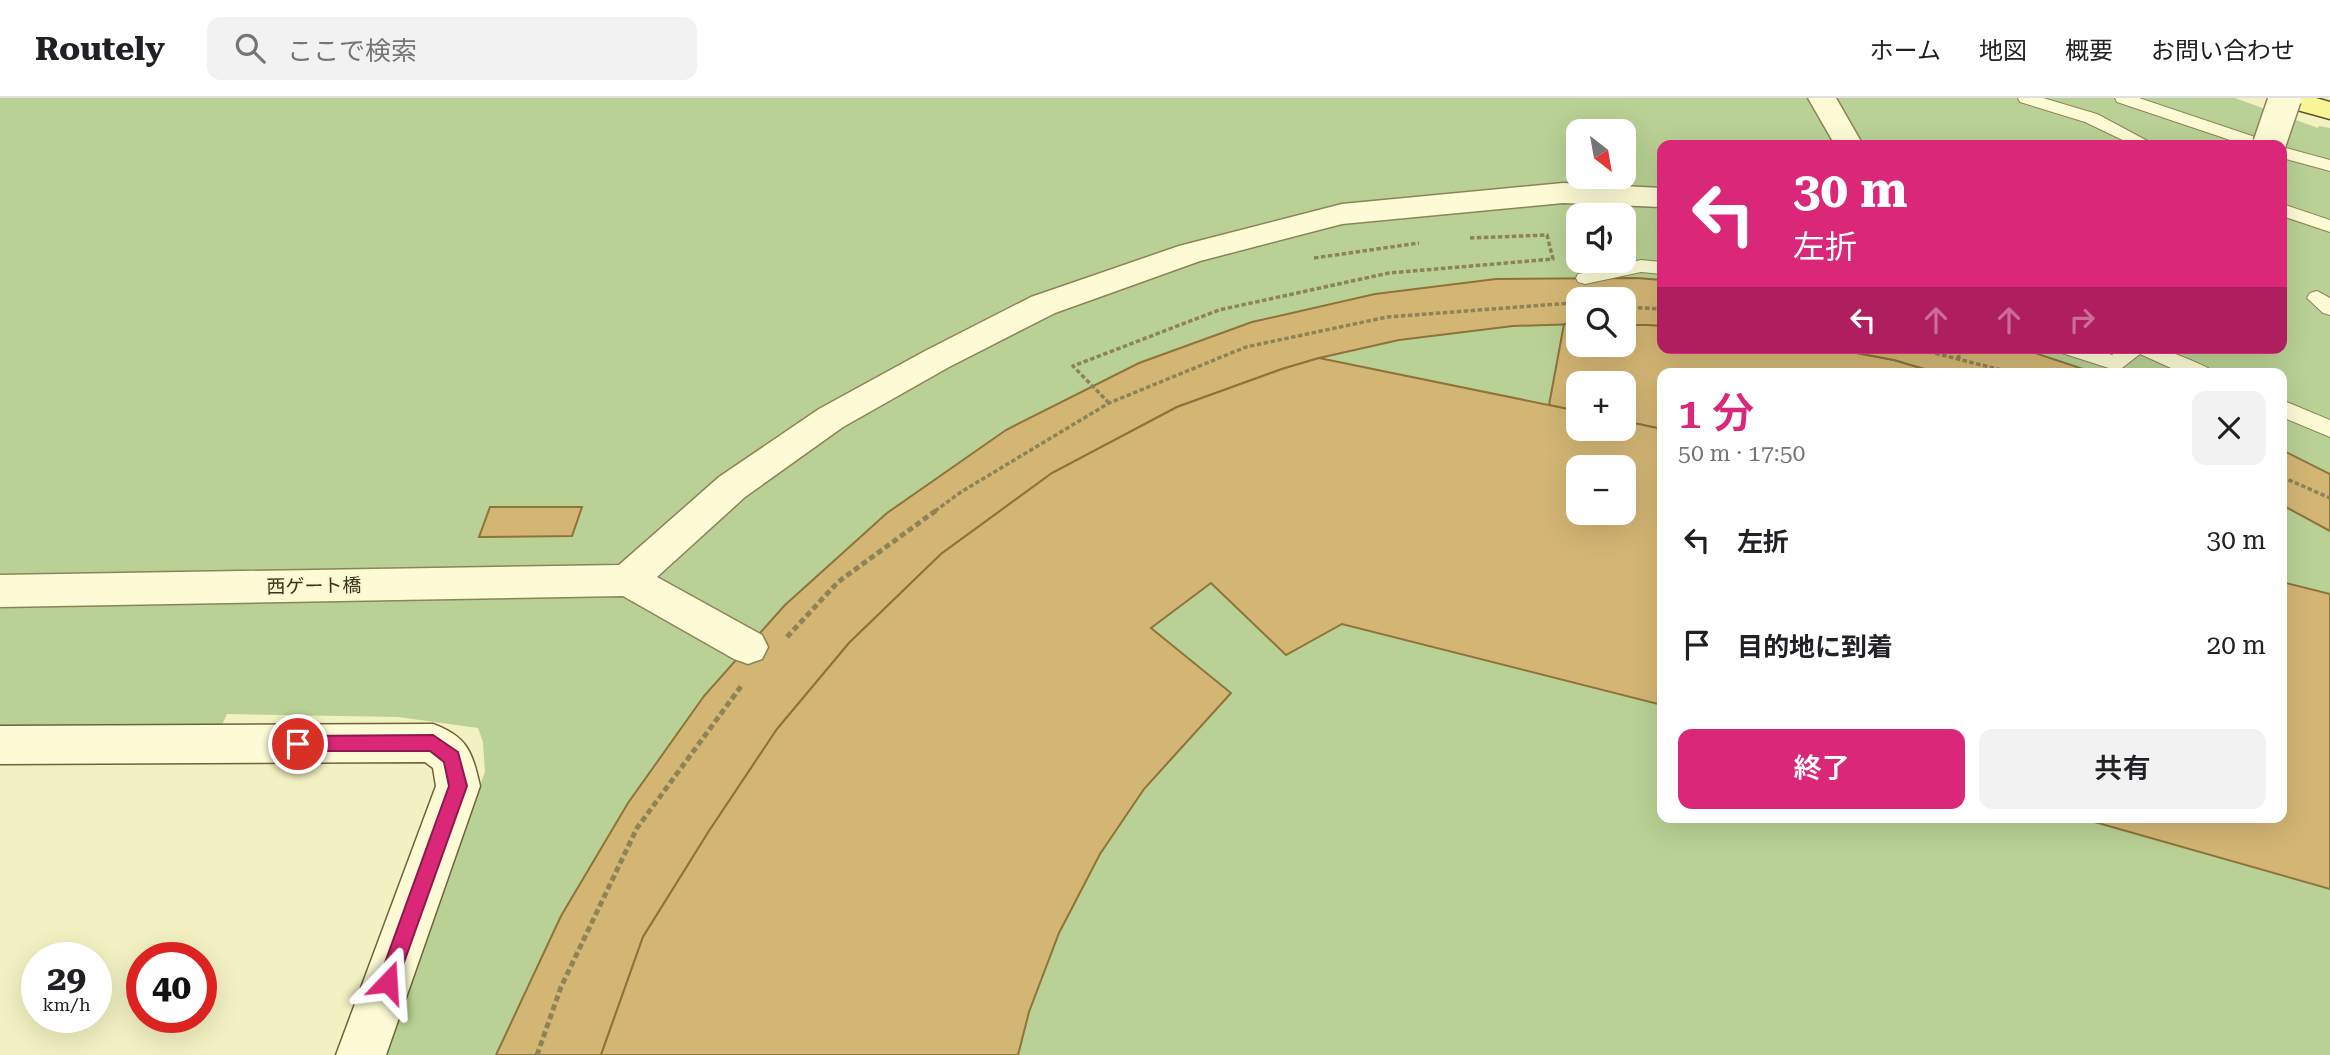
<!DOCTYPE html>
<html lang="ja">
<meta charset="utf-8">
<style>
:root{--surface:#fff;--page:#f2f2f2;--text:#202124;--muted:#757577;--line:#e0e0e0;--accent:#db2777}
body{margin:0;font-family:"Roboto Serif","Noto Sans JP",serif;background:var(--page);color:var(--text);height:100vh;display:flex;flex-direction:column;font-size:26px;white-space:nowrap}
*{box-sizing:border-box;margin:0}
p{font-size:23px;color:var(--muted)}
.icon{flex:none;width:38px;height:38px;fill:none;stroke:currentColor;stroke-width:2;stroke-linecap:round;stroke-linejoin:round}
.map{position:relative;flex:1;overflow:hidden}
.sheet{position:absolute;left:1657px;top:270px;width:630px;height:455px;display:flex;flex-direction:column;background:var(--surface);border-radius:14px;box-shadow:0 7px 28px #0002}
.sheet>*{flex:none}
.top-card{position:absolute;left:1657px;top:42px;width:630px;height:214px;border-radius:14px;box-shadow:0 7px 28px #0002;background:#db2777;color:#fff;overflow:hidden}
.needle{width:46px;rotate:149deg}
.controls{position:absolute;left:1566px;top:21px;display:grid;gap:14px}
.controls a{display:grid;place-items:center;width:70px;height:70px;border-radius:14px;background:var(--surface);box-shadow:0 7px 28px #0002;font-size:35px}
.speed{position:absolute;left:21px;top:844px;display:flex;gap:14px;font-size:35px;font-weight:700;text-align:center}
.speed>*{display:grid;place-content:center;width:91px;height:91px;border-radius:50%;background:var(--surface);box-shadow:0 7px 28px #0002;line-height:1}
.speed small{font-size:18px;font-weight:400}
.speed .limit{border:10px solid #d22;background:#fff;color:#111}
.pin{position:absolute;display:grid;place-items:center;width:60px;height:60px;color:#fff;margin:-30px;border:4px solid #fff;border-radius:50%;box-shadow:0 2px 7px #0007}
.me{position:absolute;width:77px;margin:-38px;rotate:20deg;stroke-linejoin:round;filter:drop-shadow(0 0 5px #0008)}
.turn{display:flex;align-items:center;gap:24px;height:147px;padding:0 21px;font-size:32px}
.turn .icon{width:91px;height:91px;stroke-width:2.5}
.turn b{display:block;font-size:49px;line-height:60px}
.lanes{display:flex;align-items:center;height:66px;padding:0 21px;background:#0003;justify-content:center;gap:35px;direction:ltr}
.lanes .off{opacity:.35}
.round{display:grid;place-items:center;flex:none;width:74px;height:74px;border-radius:14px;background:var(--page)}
.overview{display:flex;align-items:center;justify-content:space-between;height:119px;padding:0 21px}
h1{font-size:42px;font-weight:600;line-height:52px;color:var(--accent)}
.button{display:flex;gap:14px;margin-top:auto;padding:14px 21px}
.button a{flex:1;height:80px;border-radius:14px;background:var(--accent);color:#fff;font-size:28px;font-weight:600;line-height:80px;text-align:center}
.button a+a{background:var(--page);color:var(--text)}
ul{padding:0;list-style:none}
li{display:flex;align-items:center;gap:21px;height:105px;padding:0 21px}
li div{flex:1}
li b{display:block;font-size:26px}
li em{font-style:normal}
header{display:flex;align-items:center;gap:42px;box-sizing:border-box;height:98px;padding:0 35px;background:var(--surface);border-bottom:2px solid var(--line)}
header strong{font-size:33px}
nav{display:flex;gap:38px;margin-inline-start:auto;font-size:24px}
.search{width:490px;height:63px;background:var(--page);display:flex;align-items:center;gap:18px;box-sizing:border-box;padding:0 24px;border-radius:14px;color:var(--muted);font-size:26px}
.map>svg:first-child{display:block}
.green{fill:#b9d194;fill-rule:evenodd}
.building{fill:#d3b674;stroke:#8e733b;stroke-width:2;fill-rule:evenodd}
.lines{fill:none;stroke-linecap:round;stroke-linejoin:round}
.lane-casing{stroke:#8d8357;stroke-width:2}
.street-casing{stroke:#8d8357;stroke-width:3}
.secondary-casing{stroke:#6f633a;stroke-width:3}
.primary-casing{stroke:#5a4e2c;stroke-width:3}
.path-far1{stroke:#8d8357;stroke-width:3.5;stroke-dasharray:4.5 2.5;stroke-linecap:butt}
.path{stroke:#8d8357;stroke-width:5;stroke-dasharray:6 3.5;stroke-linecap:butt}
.lane{fill:#fcfbd5;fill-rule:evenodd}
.street{fill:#fcfbd5;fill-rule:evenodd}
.secondary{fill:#fcfbd5;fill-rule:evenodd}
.primary{fill:#f8f596;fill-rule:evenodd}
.street-bridge-casing{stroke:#8d8357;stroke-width:35;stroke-linecap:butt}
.street-bridge{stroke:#fcfbd5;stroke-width:32}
.route{fill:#db2777;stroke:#8e194d;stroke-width:2}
.labels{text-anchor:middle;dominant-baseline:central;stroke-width:5;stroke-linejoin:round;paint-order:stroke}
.street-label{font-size:19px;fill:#3b341c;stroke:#f8f8d2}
</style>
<header>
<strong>Routely</strong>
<div class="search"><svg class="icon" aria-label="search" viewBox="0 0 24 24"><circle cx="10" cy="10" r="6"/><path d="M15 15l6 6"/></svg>ここで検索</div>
<nav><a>ホーム</a><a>地図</a><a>概要</a><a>お問い合わせ</a></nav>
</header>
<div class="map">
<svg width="2330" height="957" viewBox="0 0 2330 957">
<rect width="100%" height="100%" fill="#f2f1c1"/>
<path class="green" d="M0,0H2235L2318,30L2319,28L2330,30V957H379L485,674L483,644L478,630L398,619L227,616L220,631L0,630ZM1578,33H1624V79H1578ZM1662,47H2282V250H1662ZM1578,117H1624V163H1578ZM1578,201H1624V247H1578ZM1662,275H2282V719H1662ZM1578,285H1624V331H1578ZM1578,369H1624V415H1578Z"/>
<g class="building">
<path d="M1636,180L1662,182V228L1624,227V201H1578V226L1513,228L1399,242L1319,260L1282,271L1177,309L1052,375L941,456L849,545L777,631L709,733L643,839L601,957H496L561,818L628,705L704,598L785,507L887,415L1006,332L1139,265L1252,224L1375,196L1496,181Z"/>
<path d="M1564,226H1578V247H1624V227H1647L1662,228V250H1830L1894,262L1938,275H1662V331L1624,323V285H1578V313L1549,307Z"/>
<path d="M1830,250H2020L2095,275H1938L1894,262Z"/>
<path d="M1319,260L1578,313V331H1624V323L1662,331V607L1342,526L1286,557L1211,485L1151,530L1231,595L1144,691L1100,756L1059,835L1029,914L1018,957H601L643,839L709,733L777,631L849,545L941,456L1052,375L1177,309L1282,271ZM1578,369H1624V415H1578Z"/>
<path d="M2282,352L2330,376V433L2282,407Z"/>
<path d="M490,409H582L572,438L479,439Z"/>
<path d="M2282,484L2330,496V791L2077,719H2282Z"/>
</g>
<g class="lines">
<g class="lane-casing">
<g id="lane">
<path d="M2018,0H2043L2097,16L2155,47H2133L2085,24L2020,4Z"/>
<path d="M2115,0H2139L2267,43L2270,47H2245L2117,4Z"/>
<path d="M2282,49L2330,62V73L2282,60Z"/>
<path d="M2282,106L2330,122V134L2282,118Z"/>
<path d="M1641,162L1662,164V176L1641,174L1585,186L1578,184L1576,180L1578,176Z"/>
<path d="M2317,193L2330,200V217L2323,215L2307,200L2310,195Z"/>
<path d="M2059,250H2092L2112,257C2138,236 2182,258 2208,270L2211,275H2182L2140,256L2122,270L2115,272L2062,255Z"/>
<path d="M2282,302L2330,322V339L2282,319Z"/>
</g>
</g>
<g class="street-casing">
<g id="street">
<path d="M1808,0H1836L1863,47H1835Z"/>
<path d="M1563,85L1662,90V109L1563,105L1342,126L1200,163L1055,215L949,269L843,329L745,399L657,479L762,537L768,549L762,561L748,566L734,561L623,498L0,509V477L619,467L719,379L819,311L925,253L1031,199L1179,148L1342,106Z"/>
</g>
</g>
<g class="secondary-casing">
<path id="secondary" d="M433,626C468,639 472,654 480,688L386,957H336L436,688L433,670L425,664L0,666V628Z"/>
</g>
<g class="primary-casing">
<path id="primary" d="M2271,0H2316L2330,4V21L2275,6Z"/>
</g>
<g class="path-far1">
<path d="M1314,160L1419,145"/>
<path d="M1624,209L1662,211"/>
<path d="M1915,250L2013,275"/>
<path d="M1958,250L1959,261"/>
<path d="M1109,305L1073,268L1219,212L1389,175L1553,161L1547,137L1470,140"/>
<path d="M2282,379L2330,400"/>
<path d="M935,413L961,394L1109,305L1246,249L1387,219L1571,205"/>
</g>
<g class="path">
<path d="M787,539L838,484L938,411"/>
<path d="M537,957L561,889L637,730L742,587"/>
</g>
<use href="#lane" class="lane"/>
<use href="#street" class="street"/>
<use href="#secondary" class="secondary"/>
<use href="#primary" class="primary"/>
<g class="street-bridge-casing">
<path id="street-bridge" d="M2269,47L2285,0"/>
</g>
<use href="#street-bridge" class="street-bridge"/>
</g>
<path class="route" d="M433,637L458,654L467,688L397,884L395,891L388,894L381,891L378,884L449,688L444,664L430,653H298L292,651L289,646L292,640L298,638Z"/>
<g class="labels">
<g class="street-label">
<text transform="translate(314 488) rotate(-1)">西ゲート橋</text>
</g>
</g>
</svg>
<div class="controls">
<a><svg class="needle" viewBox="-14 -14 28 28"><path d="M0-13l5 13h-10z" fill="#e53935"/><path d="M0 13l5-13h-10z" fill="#757577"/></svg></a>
<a><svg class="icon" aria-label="sound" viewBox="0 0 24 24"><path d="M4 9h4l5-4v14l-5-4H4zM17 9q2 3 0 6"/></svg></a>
<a><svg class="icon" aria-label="search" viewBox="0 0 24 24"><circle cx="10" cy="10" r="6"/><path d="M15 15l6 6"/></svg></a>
<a>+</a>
<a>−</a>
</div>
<div class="speed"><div>29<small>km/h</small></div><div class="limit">40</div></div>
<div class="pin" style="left:298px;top:646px;background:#d93025"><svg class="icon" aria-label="arrive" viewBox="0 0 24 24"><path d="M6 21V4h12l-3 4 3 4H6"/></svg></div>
<svg class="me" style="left:388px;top:884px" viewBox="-20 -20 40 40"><path d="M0-17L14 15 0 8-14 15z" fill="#db2777" stroke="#fff" stroke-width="4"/></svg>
<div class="top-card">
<div class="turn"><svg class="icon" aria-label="left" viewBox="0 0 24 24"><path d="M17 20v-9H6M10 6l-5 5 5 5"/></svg><div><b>30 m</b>左折</div></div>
<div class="lanes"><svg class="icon" aria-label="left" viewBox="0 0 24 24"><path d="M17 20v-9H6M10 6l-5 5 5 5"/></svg><svg class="icon off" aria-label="ahead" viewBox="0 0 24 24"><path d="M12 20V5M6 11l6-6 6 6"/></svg><svg class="icon off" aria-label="ahead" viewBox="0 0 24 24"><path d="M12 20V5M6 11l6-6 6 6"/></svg><svg class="icon off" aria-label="right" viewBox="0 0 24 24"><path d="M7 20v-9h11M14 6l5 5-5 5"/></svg></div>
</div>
<section class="sheet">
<div class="overview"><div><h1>1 分</h1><p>50 m · 17:50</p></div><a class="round"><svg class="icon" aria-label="close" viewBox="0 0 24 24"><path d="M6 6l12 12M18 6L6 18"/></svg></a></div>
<ul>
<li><svg class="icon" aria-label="left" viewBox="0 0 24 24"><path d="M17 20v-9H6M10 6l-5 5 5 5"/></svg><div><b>左折</b></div><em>30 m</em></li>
<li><svg class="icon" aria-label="arrive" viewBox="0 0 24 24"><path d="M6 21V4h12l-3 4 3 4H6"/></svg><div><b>目的地に到着</b></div><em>20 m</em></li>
</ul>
<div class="button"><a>終了</a><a>共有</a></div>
</section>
</div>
